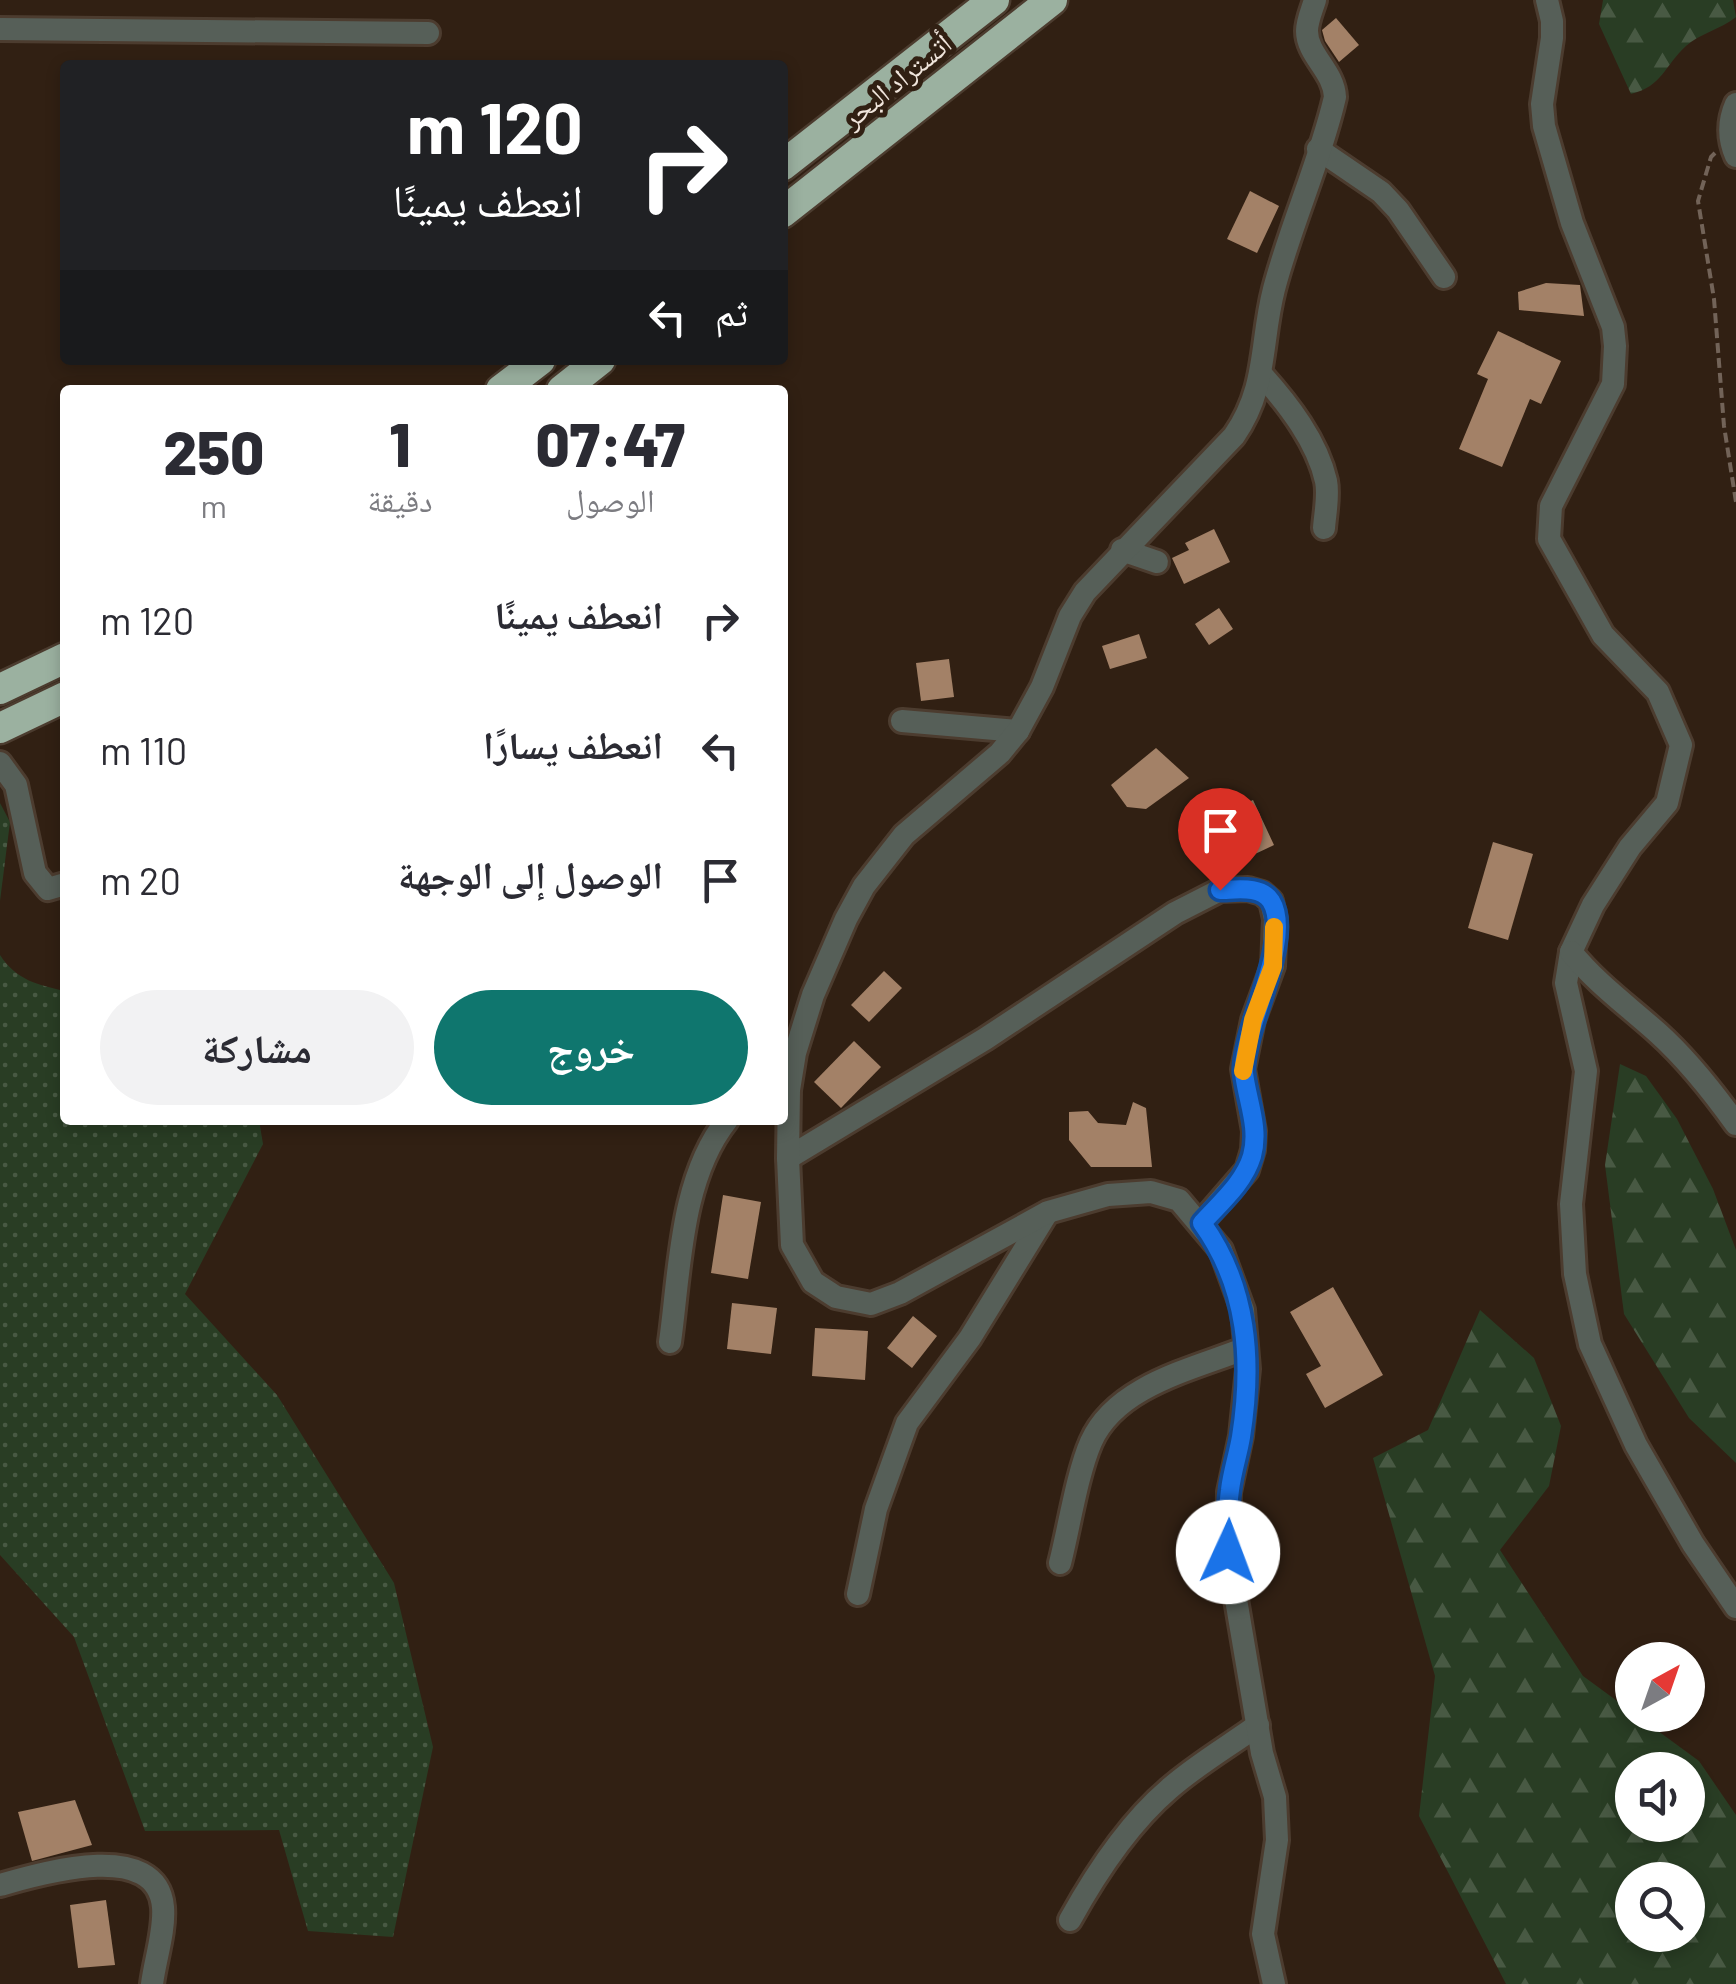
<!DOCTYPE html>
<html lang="ar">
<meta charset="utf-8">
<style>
:root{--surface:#fff;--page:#f2f2f3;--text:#2b2b33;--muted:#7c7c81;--accent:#0f766e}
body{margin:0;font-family:Barlow,"Noto Naskh Arabic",sans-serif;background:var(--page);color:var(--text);direction:rtl;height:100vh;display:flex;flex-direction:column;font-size:38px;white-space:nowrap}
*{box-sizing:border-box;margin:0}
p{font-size:32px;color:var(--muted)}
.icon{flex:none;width:55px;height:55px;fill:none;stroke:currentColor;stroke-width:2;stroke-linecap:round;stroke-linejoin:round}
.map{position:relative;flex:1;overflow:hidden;direction:ltr}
.sheet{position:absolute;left:60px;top:385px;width:728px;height:740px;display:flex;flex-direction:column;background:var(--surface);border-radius:10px;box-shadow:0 5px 15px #0003;direction:rtl}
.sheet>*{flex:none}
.banner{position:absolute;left:60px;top:60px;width:728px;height:305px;border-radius:10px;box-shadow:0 5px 15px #0003;direction:rtl;background:#202124;color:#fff;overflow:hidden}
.needle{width:65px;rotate:40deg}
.tools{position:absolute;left:1615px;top:1642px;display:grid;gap:20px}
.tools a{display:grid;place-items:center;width:90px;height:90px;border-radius:50%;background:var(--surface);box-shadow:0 5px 15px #0003;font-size:50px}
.pin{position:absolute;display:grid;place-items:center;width:85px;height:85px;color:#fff;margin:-102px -42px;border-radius:50% 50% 50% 0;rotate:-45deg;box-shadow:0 0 10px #0007}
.pin .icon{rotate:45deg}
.me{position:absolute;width:110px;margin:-55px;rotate:2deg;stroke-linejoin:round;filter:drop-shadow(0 0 8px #0008)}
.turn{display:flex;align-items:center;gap:35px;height:210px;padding:0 40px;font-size:45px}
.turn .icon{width:130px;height:130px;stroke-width:2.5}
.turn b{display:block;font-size:70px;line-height:85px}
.then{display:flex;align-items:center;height:95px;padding:0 40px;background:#0003;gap:20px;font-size:38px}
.eta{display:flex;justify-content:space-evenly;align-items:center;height:170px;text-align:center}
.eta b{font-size:60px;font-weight:800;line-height:70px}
.cta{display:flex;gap:20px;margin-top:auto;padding:20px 40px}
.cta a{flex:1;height:115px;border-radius:60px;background:var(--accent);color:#fff;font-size:40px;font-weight:800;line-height:115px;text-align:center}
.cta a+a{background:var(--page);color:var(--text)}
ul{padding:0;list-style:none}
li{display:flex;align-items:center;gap:30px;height:130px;padding:0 40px}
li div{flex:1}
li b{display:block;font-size:38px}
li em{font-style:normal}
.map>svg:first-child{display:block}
.grass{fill:url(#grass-dots)}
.forest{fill:url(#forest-firs);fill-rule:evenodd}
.building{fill:#a38167}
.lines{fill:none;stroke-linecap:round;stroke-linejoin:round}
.minor-casing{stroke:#4c3c2f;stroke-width:28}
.highway-casing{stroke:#4c3c2f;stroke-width:35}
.path{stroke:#726358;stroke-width:4;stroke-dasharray:10 5;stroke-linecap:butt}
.minor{stroke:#565f58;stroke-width:22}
.highway{stroke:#9bb1a0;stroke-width:30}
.route-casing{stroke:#114b97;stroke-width:25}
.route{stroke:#1a73e8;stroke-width:18}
.slow{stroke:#f59e0b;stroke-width:18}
.labels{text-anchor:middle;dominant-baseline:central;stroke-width:10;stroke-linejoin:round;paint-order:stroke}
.street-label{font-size:28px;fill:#f0e5dc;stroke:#312013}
</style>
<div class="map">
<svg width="1736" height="1984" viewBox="0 0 1736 1984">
<defs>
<pattern id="grass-dots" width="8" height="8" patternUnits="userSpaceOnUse" patternTransform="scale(2.5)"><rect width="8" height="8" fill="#293d24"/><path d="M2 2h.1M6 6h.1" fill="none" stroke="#485943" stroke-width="1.8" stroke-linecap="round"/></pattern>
<pattern id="forest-firs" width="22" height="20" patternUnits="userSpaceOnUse" patternTransform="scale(2.5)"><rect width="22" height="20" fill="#293d24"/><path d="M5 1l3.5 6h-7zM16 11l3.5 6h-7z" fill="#485943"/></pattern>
</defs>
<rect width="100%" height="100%" fill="#312013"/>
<g class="grass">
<path d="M0,803L10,822L0,901Z"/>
<path d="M0,955C16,980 38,985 65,991V1120H259L263,1144L185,1294L277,1395L394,1583L433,1747L393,1937L308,1931L279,1830L145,1831L74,1637L0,1555Z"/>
</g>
<g class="forest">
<path d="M1603,0H1733L1736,17C1721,29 1699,34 1686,46C1664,66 1663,86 1631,94L1599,24Z"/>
<path d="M1620,1064L1646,1076L1677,1119L1713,1189L1736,1250V1463L1689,1418L1624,1314L1605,1165Z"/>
<path d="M1480,1310L1534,1358L1561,1426L1549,1486L1500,1550L1583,1676L1699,1761L1736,1815V1984H1506L1419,1816L1435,1676L1373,1458L1428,1430ZM1632,1770H1688V1825H1632ZM1632,1880H1688V1935H1632Z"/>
</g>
<g class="building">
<path d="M1336,18L1359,45L1339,62L1325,41L1322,30Z"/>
<path d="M1250,191L1279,206L1257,253L1227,239Z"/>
<path d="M1546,283L1580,285L1584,316L1519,310L1518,292Z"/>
<path d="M1498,331L1561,361L1541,404L1530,399L1502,467L1459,449L1488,379L1477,374Z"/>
<path d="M1214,529L1230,562L1184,584L1172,558L1189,550L1185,543Z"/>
<path d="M1219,608L1233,629L1209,645L1195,624Z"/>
<path d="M1139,634L1147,658L1110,669L1102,646Z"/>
<path d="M949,659L954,697L921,701L916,663Z"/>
<path d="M1156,748L1189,778L1146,809L1127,807L1111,785Z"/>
<path d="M1253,800L1274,845L1255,854L1248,838L1225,848L1212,819Z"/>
<path d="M1493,842L1533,854L1508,940L1468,928Z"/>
<path d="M884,971L902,988L869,1022L851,1005Z"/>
<path d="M854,1041L881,1067L841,1108L814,1082Z"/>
<path d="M1133,1102L1146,1108L1152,1167H1091L1069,1140V1112L1088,1111L1098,1123L1126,1125Z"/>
<path d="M723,1195L761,1202L748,1279L711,1273Z"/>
<path d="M1333,1287L1383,1375L1325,1408L1306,1374L1321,1366L1290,1312Z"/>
<path d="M732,1303L777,1308L771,1354L727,1349Z"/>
<path d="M913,1316L937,1336L912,1368L887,1348Z"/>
<path d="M815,1328L868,1331L865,1380L812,1376Z"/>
<path d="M75,1800L92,1845L32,1861L18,1812Z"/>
<path d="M106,1900L115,1965L78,1968L70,1905Z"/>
</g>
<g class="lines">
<g class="minor-casing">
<g id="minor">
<path d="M1547,0L1552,21V38L1542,104L1544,126L1572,223L1613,327L1615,346L1613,384L1551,506L1549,539L1603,635L1658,692L1681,745L1667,803L1630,847L1593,905L1571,952L1566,983L1586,1071L1571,1204L1575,1274L1590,1344L1636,1445L1693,1544L1736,1607"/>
<path d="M0,29L428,33"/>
<path d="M1736,104C1728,122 1728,138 1736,156"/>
<path d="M1318,149L1381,192L1398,210L1444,277"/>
<path d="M1262,375C1288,404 1317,441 1326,481C1329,495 1325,514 1324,528"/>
<path d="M1122,550L1157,562"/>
<path d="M902,721L1018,731"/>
<path d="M0,763L16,785L35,873L48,889L65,884"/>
<path d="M1571,952C1597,984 1628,1006 1658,1033C1688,1060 1713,1092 1736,1124"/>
<path d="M788,1158L985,1039L1175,913L1220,890L1248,889L1262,893L1271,901L1275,919L1273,966L1253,1020L1243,1069L1254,1131L1253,1150L1247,1170L1201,1223"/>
<path d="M670,1342C680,1271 680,1179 727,1120"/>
<path d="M1060,1563C1069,1528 1077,1474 1091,1442C1116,1385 1194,1369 1246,1348"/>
<path d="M858,1594L876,1509L907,1423L970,1338L1047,1213"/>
<path d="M0,1885C39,1874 157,1838 163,1907C165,1931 155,1960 152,1984"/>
<path d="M1070,1920C1096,1873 1128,1824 1169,1789C1196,1765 1229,1746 1258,1725"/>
<path d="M1274,1984L1263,1934L1277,1840L1275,1797L1262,1753L1228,1552L1229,1492L1241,1436L1248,1369L1243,1310L1221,1250L1179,1200L1151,1192L1108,1195L1048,1212L900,1293L871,1304L836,1297L813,1282L792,1245L788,1158L789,1090L795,1053L813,995L846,919L864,886L904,835L1000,753L1018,731L1042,687L1070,616L1085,592L1234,436C1268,387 1260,343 1274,289C1291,224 1320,162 1335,97C1334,71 1307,55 1307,31C1307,21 1312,10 1315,0"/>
</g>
</g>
<g class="highway-casing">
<g id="highway">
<path d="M782,166L994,0"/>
<path d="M782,213L1052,0"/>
<path d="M501,390L540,360"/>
<path d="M562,390L600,360"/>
<path d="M0,689L65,658"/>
<path d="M0,728L65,697"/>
</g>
</g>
<path class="path" d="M1715,153L1711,157L1698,201L1714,299L1724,426L1736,502"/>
<use href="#minor" class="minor"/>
<use href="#highway" class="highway"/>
</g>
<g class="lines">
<g class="route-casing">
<path id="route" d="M1220,890C1235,890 1261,885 1271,901C1291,933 1255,1008 1248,1043C1246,1052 1243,1063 1244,1073C1247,1100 1260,1128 1252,1156C1244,1183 1220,1203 1202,1223C1248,1287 1253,1361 1241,1437C1238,1455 1232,1472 1230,1490C1227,1510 1228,1532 1228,1552"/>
</g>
<use href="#route" class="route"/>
<path class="slow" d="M1243,1071L1253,1020L1273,966L1274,927"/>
</g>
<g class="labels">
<g class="street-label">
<text transform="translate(896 80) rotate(-39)">أتستراد البحر</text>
</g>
</g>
</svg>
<div class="tools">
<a><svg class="needle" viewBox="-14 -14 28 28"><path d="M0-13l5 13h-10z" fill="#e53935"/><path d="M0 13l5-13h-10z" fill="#7c7c81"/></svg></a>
<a><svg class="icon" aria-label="sound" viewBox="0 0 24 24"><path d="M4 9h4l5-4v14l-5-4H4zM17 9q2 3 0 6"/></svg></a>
<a><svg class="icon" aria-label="search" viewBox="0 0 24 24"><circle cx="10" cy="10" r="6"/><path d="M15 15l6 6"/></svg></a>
</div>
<div class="pin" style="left:1220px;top:890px;background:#d93025"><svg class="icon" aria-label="arrive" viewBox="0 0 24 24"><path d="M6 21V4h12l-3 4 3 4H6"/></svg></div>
<svg class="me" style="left:1228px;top:1552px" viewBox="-20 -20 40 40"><circle r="19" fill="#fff"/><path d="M0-13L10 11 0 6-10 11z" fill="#1a73e8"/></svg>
<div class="banner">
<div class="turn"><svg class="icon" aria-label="right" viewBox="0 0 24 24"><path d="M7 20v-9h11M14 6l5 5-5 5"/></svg><div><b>120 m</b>انعطف يمينًا</div></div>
<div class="then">ثم<svg class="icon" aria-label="left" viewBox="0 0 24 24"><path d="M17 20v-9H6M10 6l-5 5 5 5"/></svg></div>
</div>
<section class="sheet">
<div class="eta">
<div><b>07:47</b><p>الوصول</p></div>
<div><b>1</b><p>دقيقة</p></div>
<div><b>250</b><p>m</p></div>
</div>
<ul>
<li><svg class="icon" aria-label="right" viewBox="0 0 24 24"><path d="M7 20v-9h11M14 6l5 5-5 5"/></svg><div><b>انعطف يمينًا</b></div><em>120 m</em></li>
<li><svg class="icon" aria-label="left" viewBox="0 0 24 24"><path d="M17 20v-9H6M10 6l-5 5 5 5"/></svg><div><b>انعطف يسارًا</b></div><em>110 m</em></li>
<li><svg class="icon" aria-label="arrive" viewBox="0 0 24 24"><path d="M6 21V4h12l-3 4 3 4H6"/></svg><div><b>الوصول إلى الوجهة</b></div><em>20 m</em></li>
</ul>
<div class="cta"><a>خروج</a><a>مشاركة</a></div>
</section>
</div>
